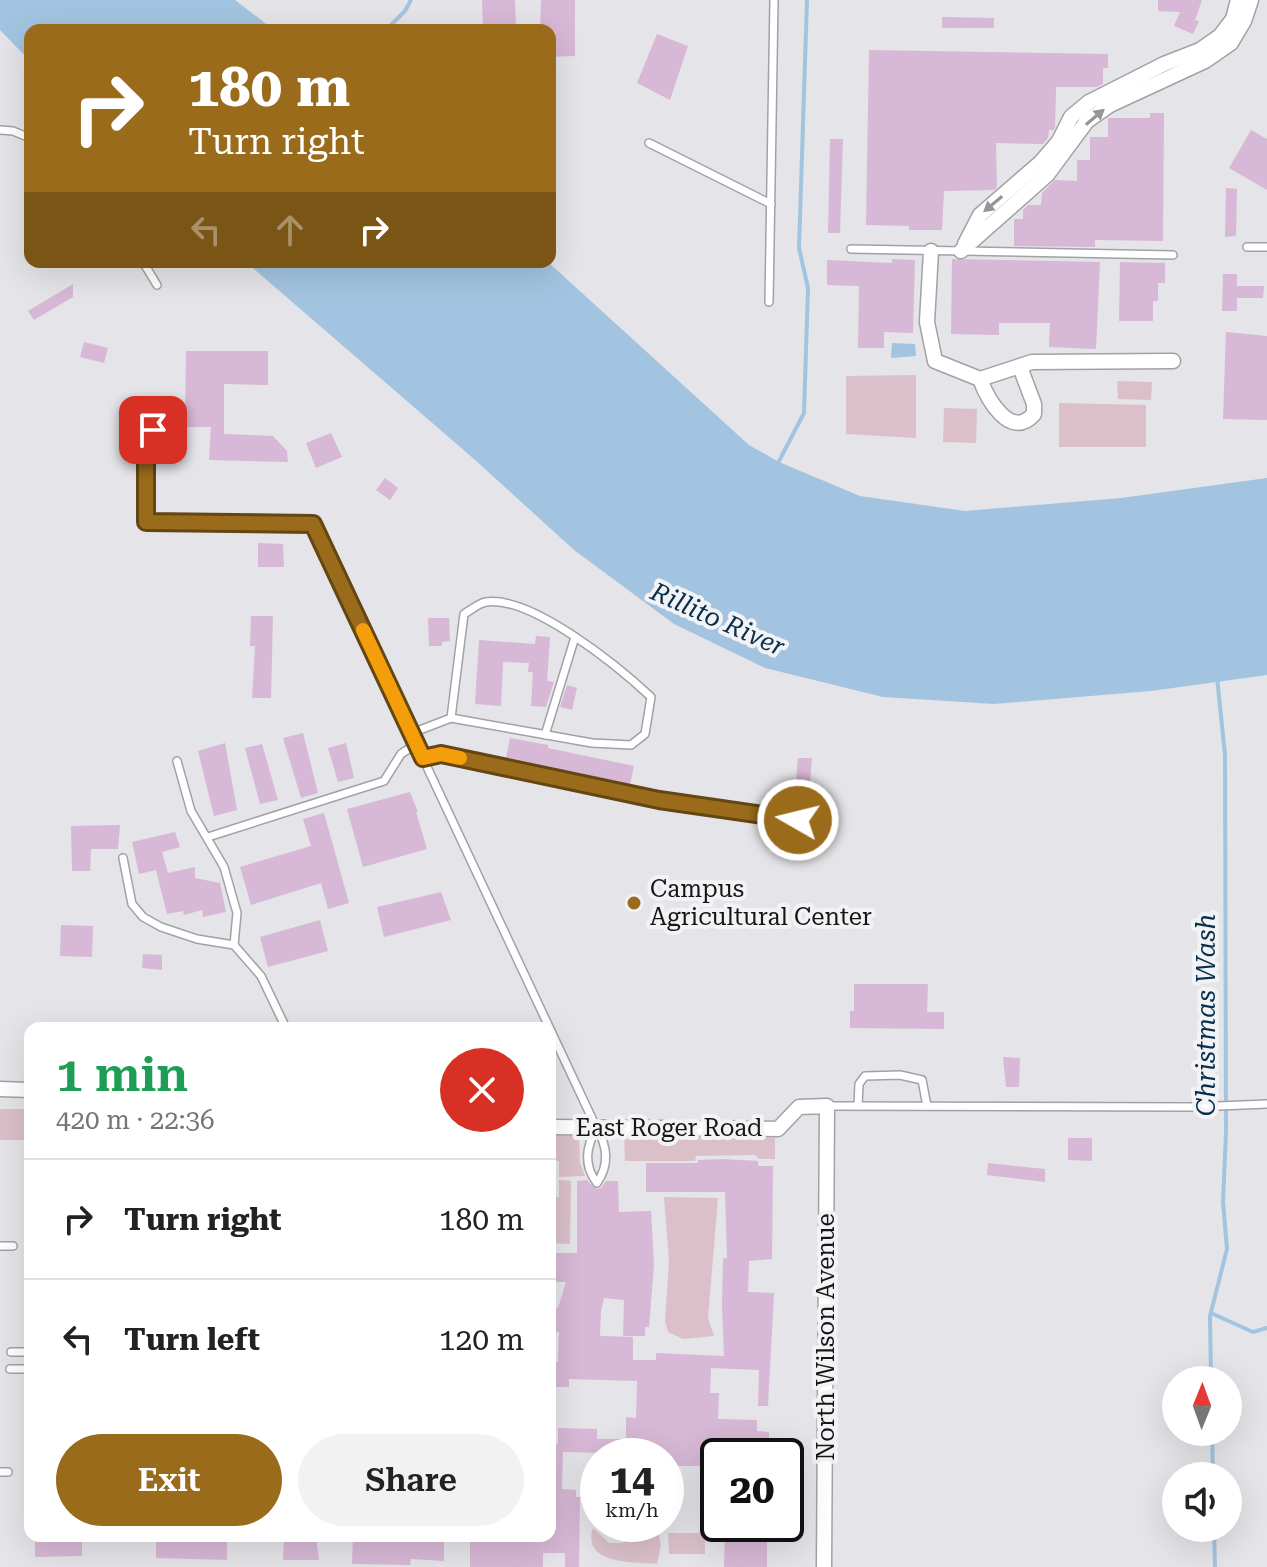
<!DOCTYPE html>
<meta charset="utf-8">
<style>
:root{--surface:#fff;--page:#f2f2f2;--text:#222;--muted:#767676;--line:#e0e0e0;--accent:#996b1b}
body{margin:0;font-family:"Roboto Serif",serif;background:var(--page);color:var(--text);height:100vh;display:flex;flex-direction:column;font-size:30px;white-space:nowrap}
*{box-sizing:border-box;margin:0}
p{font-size:26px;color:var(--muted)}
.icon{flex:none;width:44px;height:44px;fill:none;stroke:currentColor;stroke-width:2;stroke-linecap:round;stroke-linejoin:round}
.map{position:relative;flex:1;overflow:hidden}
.sheet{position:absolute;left:24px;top:1022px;width:532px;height:520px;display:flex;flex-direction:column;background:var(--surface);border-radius:16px;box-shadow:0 8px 32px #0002}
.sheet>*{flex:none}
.guide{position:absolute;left:24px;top:24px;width:532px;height:244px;border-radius:16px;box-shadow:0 8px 32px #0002;background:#996b1b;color:#fff;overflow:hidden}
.needle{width:52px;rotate:1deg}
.buttons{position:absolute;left:1162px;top:1366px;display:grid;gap:16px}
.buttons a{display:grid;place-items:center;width:80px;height:80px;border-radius:50%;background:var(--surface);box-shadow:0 8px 32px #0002;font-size:40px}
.speed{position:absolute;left:580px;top:1438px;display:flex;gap:16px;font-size:40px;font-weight:700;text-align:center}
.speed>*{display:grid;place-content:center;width:104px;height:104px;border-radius:50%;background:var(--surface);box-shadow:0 8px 32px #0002;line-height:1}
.speed small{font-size:20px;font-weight:400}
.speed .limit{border:4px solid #111;border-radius:12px;background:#fff;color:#111}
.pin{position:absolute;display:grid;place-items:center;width:68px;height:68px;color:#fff;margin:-34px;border-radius:16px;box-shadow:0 4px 12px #0006}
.me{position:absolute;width:88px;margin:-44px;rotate:278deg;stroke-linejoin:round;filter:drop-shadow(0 0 6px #0008)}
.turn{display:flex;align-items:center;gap:28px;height:168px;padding:0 32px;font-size:36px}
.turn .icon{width:104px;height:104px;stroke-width:2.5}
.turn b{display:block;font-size:56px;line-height:68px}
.lanes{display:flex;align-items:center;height:76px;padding:0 32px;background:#0003;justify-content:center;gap:40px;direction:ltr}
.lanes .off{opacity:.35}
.round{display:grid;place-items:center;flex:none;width:84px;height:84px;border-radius:42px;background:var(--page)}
.overview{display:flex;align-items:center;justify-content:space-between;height:136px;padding:0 32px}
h1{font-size:48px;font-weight:600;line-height:60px;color:#1e9e55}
.primary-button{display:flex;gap:16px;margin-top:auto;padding:16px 32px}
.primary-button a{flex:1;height:92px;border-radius:48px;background:var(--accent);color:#fff;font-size:32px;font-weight:600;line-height:92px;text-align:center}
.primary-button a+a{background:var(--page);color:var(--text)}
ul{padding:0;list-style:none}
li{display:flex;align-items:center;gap:24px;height:120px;padding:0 32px;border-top:2px solid var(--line)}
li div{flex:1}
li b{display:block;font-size:30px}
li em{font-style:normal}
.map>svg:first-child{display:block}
.green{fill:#dbc0ca}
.water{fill:#a3c4e0}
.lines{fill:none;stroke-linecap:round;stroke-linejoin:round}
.stream{stroke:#a3c4e0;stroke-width:4}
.building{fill:#d7b8d6}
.service-casing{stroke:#a2a1a5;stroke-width:10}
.minor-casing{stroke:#a2a1a5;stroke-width:17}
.service{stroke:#fff;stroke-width:7}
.minor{stroke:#fff;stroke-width:14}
.oneway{fill:#969697}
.route-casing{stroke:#634612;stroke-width:20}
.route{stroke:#996b1b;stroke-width:14}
.slow{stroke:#f59e0b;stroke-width:14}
.poi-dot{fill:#996b1b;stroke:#f3f2f5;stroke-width:3}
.labels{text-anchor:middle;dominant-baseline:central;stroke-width:8;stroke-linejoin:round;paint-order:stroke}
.poi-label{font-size:24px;fill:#161617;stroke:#f3f2f5;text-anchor:start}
.street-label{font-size:24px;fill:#161617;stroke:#f3f2f5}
.water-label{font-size:26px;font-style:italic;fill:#07304c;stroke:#f3f2f5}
</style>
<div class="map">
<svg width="1267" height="1567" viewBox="0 0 1267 1567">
<rect width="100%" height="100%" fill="#e5e4e8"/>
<g class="green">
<path d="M916,375V438L846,434V376Z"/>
<path d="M1117,381L1152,382L1151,400L1118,399Z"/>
<path d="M1059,403L1146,405V447H1059Z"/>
<path d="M944,408L977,409L976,443L943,442Z"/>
<rect x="0" y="1109" width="30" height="31"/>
<path d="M624,1134L775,1138V1159H759L755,1155L696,1156L695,1161H625Z"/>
<path d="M550,1135L579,1136L580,1163L585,1176L559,1177V1161L550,1160Z"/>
<path d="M559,1180L571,1181L570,1244L550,1243V1197H559Z"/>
<path d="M664,1197L718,1198L708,1318L714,1336L683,1339L668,1332L665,1321L669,1260Z"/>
<path d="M649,1524H656L661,1545L657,1564C635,1562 581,1565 593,1528L609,1543H623Z"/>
<path d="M668,1533H705V1554H669Z"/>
</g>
<g class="water">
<path d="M0,0H235L274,30H30V61L0,30Z"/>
<path d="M246,262H548L749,445L779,462L860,496L965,511L1121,498L1267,478V675L1151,691L994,704L883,697L765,668L674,624L574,550L474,459Z"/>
<path d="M892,343L915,344L916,356L891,358Z"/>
</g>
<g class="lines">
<g class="stream">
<path d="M386,30L405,11L411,0"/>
<path d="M777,465L804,413L808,288L799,248L807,0"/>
<path d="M1211,1313L1253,1332L1267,1328"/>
<path d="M1211,1380L1210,1316L1227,1249L1223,1202L1226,1131L1225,755L1217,677"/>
<path d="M1212,1432L1213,1476"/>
<path d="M1214,1528L1215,1567"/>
</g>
</g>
<g class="building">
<path d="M482,0H515L516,29H483Z"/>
<path d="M541,0H575V56L550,57V30H540Z"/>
<path d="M1158,0H1202L1195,20L1199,21L1193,34L1174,26L1180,12L1158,11Z"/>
<path d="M942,17L994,18V28H942Z"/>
<path d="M657,34L688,46L670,100L637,83Z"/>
<path d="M869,50L1108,54V68H1103V84L1096,87H1056L1055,126L1054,130H1049L1048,138L1043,144L996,143L997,187L994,190L944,191L942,230H909V226L866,225Z"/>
<path d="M1150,113H1164L1163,241L1095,240V247L1014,246V219H1023V210L1028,205H1041L1042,193L1055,180L1077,181V160H1090V137H1108V118H1150Z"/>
<path d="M1251,130L1267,139V190L1229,168Z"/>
<path d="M830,139H843L840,233H828Z"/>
<path d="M1226,188L1237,189L1236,236L1225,237Z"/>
<path d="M892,259L915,260L913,333L884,332V348H858L859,286L827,285V260L892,263Z"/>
<path d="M952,259L1100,262L1096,349L1049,347L1050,323H999V335L951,334Z"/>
<path d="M1120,262L1165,263V283H1158V301H1153V321H1119Z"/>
<path d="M1223,274H1237V286H1264L1263,298H1237V311H1222Z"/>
<path d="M73,284V297L34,320L28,311Z"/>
<path d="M1226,332L1267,336V420L1223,419Z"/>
<path d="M84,342L108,348L104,363L80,357Z"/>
<path d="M186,351H268V385L224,384V434L273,436L287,451L288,462L209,460L211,427H185Z"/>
<path d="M331,433L342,457L316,468L306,443Z"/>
<path d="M385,478L398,488L390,500L376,490Z"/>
<path d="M258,543L283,544L284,567H258Z"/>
<path d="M251,616H273L271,698H252L255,646H250Z"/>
<path d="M428,618H449L450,641L442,642V646H429Z"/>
<path d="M536,636L550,637L547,681L554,682L546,707L531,706L533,672H528L529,663L503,662L501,706L475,704L479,640L535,644Z"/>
<path d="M567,685L577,688L572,710L560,707Z"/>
<path d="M303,733L318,793L301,798L283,738Z"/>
<path d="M510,738L548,745V748L634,766L630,784L506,758Z"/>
<path d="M225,743L237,810L214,816L198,751Z"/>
<path d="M346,743L354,778L338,782L328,748Z"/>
<path d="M262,744L278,800L260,804L245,748Z"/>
<path d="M798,758H812L810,783L796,782Z"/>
<path d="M410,792L418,812H416L427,849L363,867L347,809Z"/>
<path d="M324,813L349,903L328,909L321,883L251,905L240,867L311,846L303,819Z"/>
<path d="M120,825L118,849H91L90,871H72L71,826Z"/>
<path d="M175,832L180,847L162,852L168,873L195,867V878L220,883L226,912L203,917L202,910L184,915L183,911L167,914L156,870L139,874L132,842Z"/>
<path d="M441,892L451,920L384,937L377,907Z"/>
<path d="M320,920L328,951L268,967L260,937Z"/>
<path d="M61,925L93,926L92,957L60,956Z"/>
<path d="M143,954L162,955V970L142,968Z"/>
<path d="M854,984H928L927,1012H944V1029L850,1028V1011H854Z"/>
<path d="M1003,1057L1020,1058L1019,1087H1006Z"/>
<path d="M1068,1138H1092V1161L1068,1160Z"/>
<path d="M722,1159L758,1161V1166H773L772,1259L749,1261L748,1292L774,1293L768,1406H758L759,1370L711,1368L710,1393H719L718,1419L757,1420V1431L769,1432V1456H717V1462H710L709,1466H666V1456H607V1453L563,1452L562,1489L576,1490V1497H580L579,1567H565V1553H543V1567H470V1536H550V1444H558V1428L597,1429V1439H626V1417L636,1418L637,1381L569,1379V1387H550V1362H558L559,1332H550V1308H558L566,1282H550V1253H577V1181L587,1180L596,1189L601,1188L606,1181H618L619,1212L651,1211L654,1265L649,1327H645V1336H623L624,1300L604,1298L601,1311L600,1336L633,1337V1360H656V1353L724,1356L722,1306L723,1258H727L725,1192H646V1163H698V1160Z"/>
<path d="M988,1163L1045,1169V1182L987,1175Z"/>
<path d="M725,1524H767V1567H724Z"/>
<path d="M35,1536H82V1556L35,1557Z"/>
<path d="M156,1536H227V1560L156,1558Z"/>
<path d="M284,1536H316L319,1560H283Z"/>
<path d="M353,1536H364V1540L421,1541V1536H444V1561L411,1559L410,1565L352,1564Z"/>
</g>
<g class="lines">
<g class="service-casing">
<g id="service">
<path d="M0,130L13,131L30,138"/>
<path d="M649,143L771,204"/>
<path d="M1247,247H1267"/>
<path d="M851,249L1173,255"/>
<path d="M143,262L157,285"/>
<path d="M769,302L774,0"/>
<path d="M153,430L146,457V522L313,524L596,1127"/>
<path d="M412,733L451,718L592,743L631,745L645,734L651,697C619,667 531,595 486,602C479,603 471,610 464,614L451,718"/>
<path d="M545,735L575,637"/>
<path d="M423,758L441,754L659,800L798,820"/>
<path d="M177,761L191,811L224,867L237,913L234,945"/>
<path d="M208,837L384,781L401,754L416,744"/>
<path d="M123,858L132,904L143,917L161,927L197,939L234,945L261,976L286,1028"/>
<path d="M827,1106L1194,1107L1267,1104"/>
<path d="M858,1106L859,1084L865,1076L900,1075L922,1080L927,1106"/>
<path d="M597,1127C607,1147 610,1164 597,1183C583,1165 586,1147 597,1127Z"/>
<path d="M0,1246H13"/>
<path d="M11,1352H30"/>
<path d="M10,1369H30"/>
<path d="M0,1472H8"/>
</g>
</g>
<g class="minor-casing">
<g id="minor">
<path d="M965,244L980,215L1040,163L1059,141L1071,117L1089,102L1164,64L1200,50L1220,36L1233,19L1238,0"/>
<path d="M931,251L927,322L935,361L980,379"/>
<path d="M961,251L1047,175L1087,121L1110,105L1205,61L1231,43L1244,21L1251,0"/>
<path d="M980,379L1032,362L1173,361"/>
<path d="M980,379C987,398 1010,441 1034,414V404L1020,367"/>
<path d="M0,1089L30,1090"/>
<path d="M550,1127L778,1129L799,1107L827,1106L824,1567"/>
</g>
</g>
<use href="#service" class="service"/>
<use href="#minor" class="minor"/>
</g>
<defs><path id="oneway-solid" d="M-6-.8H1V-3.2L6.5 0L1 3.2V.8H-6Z" transform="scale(2)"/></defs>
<g class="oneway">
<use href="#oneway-solid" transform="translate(1095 117) rotate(-40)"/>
<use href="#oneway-solid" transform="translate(993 204) rotate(140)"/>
</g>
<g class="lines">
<g class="route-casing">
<path id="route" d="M153,430L146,457V522L313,524L423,758L441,754L659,800L798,820"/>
</g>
<use href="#route" class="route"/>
<path class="slow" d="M363,630L423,758L441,754L460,758"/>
</g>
<circle class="poi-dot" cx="634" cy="903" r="8"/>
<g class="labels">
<g class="poi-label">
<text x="650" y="889">Campus<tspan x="650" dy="28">Agricultural Center</tspan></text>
</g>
<g class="street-label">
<text x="669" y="1128">East Roger Road</text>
<text transform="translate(826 1337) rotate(-90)">North Wilson Avenue</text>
</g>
<g class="water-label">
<text transform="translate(718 619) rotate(24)">Rillito River</text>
<text transform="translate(1206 1015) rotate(-90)">Christmas Wash</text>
</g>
</g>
</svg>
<div class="buttons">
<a><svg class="needle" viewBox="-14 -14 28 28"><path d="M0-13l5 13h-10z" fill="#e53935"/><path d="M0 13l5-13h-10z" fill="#767676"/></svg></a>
<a><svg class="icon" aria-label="sound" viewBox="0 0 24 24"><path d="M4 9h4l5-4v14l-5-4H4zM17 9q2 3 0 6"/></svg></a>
</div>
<div class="speed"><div>14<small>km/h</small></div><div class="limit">20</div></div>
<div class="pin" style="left:153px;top:430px;background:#d93025"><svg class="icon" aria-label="arrive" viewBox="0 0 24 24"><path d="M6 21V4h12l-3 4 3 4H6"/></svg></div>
<svg class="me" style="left:798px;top:820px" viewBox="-20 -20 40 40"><circle r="17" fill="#996b1b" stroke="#fff" stroke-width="3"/><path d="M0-11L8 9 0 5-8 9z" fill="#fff"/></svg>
<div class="guide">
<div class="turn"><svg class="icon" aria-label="right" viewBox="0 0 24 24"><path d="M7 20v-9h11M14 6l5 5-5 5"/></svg><div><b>180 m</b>Turn right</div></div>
<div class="lanes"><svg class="icon off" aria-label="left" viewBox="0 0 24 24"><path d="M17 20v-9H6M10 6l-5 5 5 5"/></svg><svg class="icon off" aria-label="ahead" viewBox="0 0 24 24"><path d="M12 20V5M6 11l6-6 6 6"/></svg><svg class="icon" aria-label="right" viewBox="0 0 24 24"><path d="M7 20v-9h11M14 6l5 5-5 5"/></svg></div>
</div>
<section class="sheet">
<div class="overview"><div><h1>1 min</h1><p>420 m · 22:36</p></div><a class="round" style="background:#d93025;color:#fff"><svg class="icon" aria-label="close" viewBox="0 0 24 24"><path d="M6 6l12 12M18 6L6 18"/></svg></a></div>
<ul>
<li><svg class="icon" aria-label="right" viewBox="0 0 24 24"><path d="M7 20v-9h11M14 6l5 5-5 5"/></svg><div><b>Turn right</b></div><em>180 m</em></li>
<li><svg class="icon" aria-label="left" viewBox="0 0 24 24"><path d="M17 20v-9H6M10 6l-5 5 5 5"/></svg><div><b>Turn left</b></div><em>120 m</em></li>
</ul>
<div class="primary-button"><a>Exit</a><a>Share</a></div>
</section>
</div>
